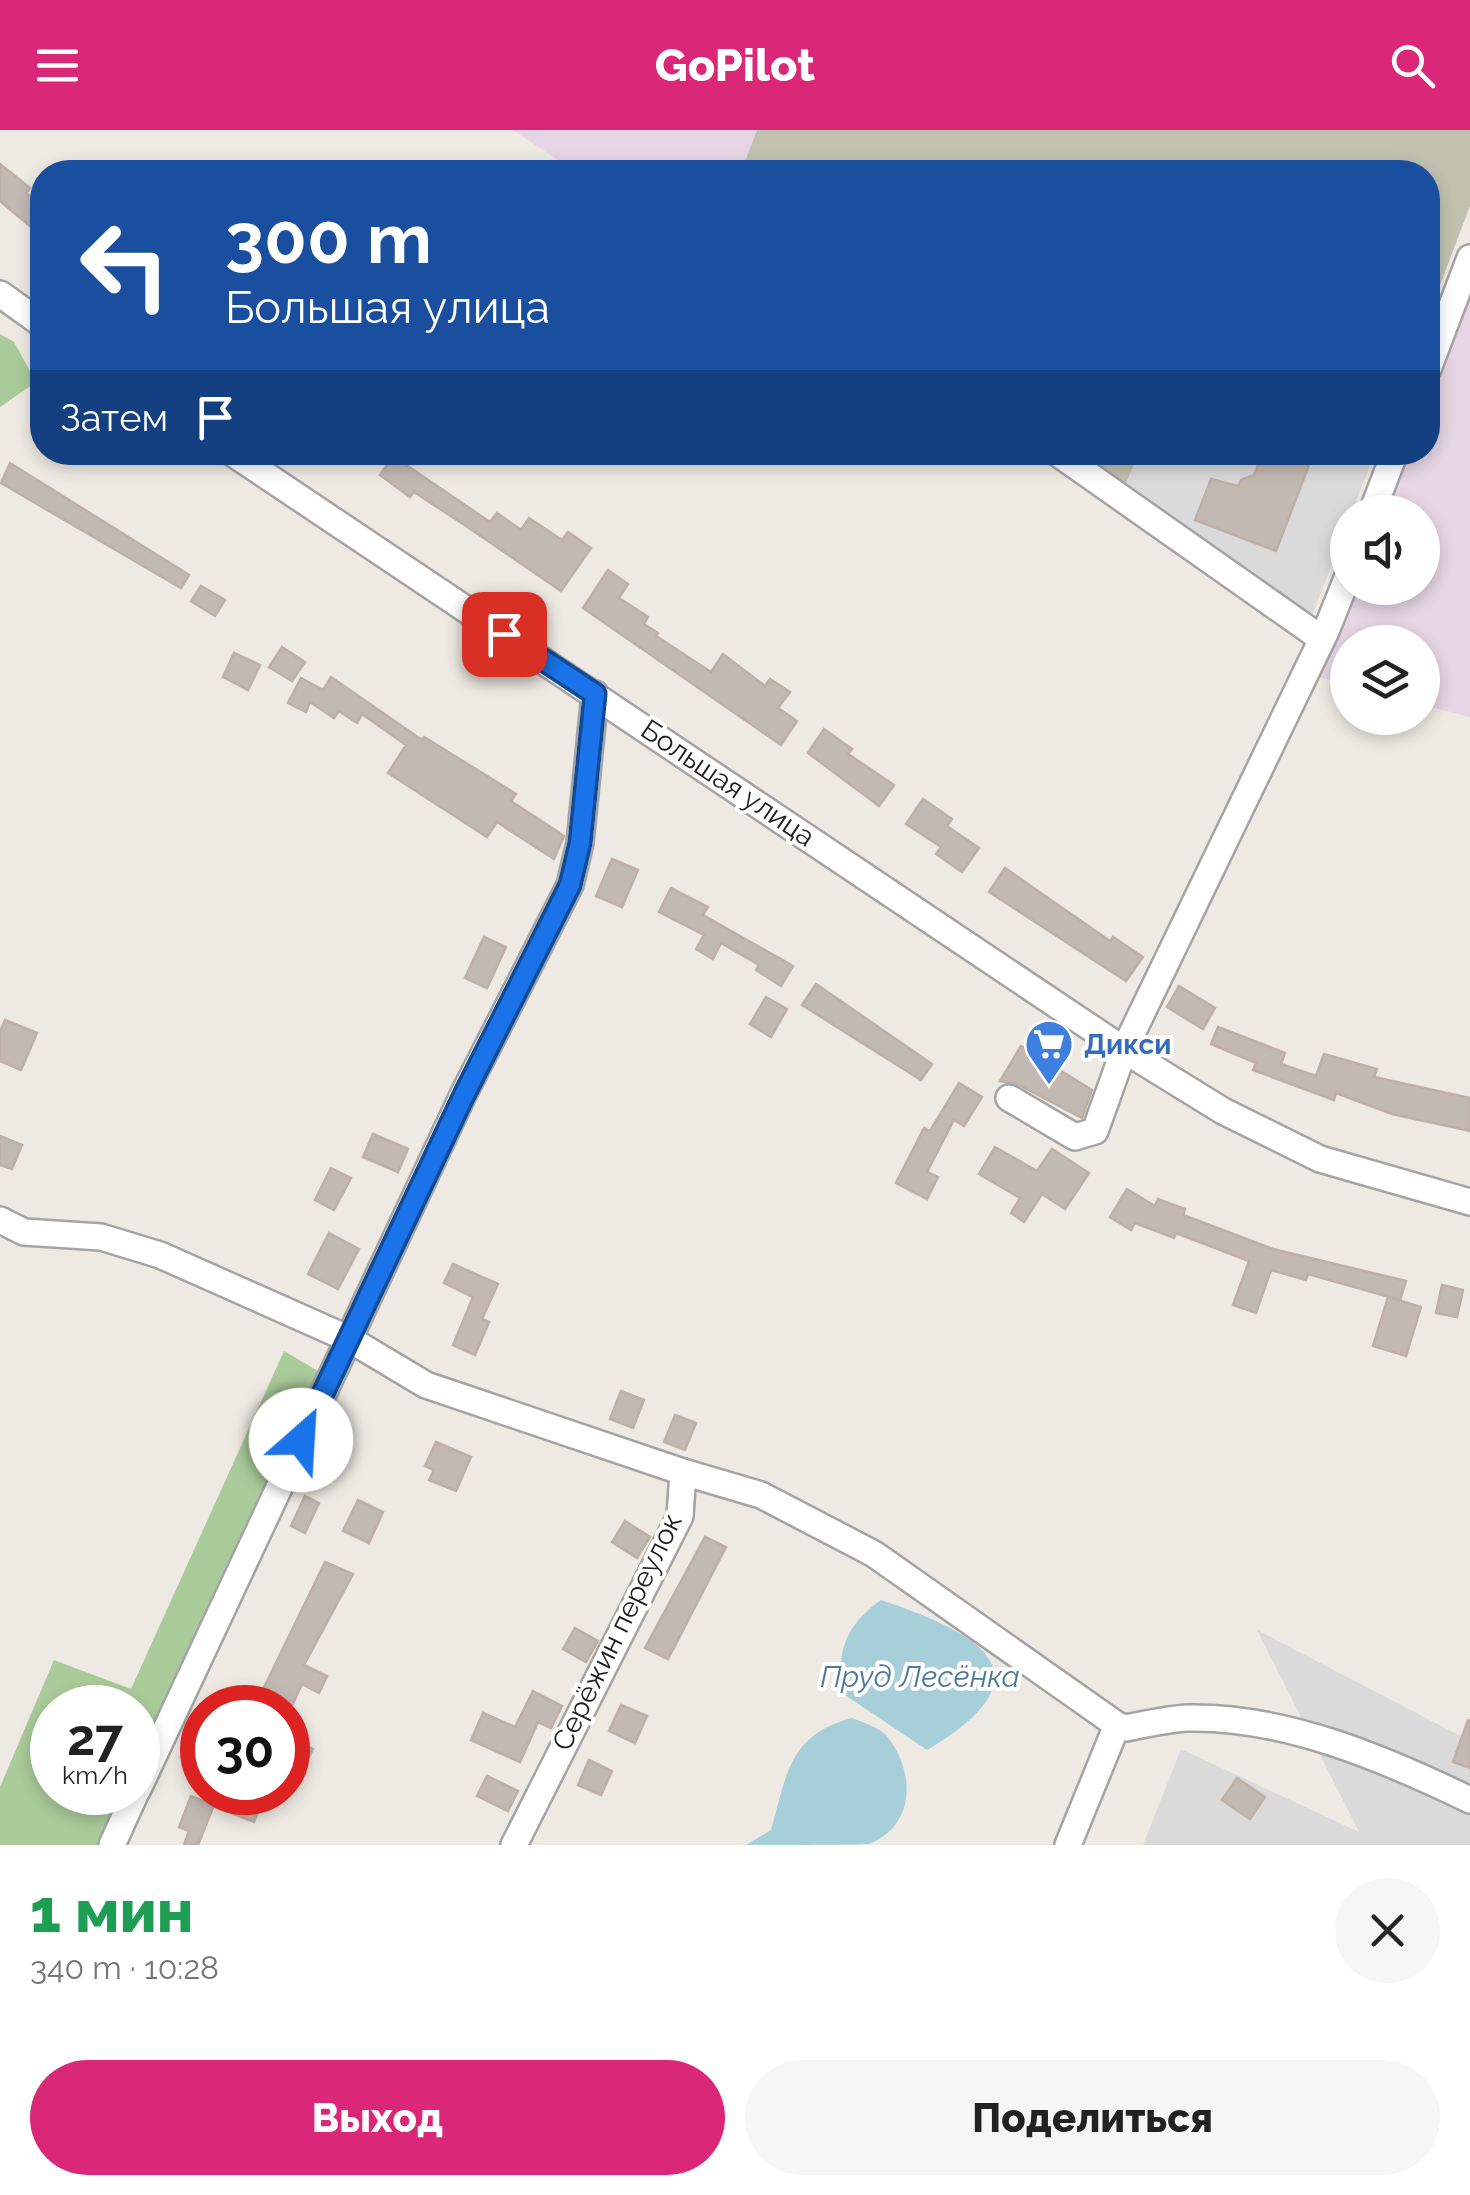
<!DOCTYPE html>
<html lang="ru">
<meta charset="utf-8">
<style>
:root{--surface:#fff;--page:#f6f6f6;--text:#222;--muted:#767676;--accent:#db2777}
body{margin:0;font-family:Raleway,sans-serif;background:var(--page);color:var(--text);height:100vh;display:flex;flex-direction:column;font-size:38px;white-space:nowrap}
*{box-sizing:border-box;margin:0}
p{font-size:32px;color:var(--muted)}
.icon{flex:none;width:55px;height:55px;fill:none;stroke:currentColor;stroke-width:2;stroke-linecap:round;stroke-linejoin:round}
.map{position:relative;height:1715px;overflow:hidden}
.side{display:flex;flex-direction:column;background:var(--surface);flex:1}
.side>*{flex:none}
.guide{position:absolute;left:30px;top:30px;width:1410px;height:305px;border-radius:40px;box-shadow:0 5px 15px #0003;background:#1a4fa0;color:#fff;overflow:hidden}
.buttons{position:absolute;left:1330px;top:365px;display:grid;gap:20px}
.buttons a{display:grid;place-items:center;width:110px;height:110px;border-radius:50%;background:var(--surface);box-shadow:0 5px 15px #0003;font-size:50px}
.speed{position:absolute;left:30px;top:1555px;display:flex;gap:20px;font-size:50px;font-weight:700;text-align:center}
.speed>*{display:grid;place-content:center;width:130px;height:130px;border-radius:50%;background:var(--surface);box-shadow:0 5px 15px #0003;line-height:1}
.speed small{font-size:25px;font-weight:400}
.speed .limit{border:15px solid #d22;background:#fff;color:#111}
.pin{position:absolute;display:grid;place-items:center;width:85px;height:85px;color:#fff;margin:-42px;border-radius:20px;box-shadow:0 5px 15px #0006}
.me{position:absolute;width:110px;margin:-55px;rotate:26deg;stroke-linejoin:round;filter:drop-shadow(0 0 8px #0008)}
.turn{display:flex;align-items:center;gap:35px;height:210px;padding:0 30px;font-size:45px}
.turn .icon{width:130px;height:130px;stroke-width:2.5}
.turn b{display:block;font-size:70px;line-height:85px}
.then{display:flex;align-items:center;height:95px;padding:0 30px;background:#0003;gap:20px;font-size:38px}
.round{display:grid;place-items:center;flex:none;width:105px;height:105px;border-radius:52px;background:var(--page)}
.headline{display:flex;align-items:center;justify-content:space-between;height:170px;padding:0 30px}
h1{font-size:60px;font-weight:800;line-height:75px;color:#1e9e55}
.cta{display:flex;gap:20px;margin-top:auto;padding:20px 30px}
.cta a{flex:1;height:115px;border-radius:60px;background:var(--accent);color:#fff;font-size:40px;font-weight:800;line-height:115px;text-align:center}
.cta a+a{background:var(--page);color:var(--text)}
header{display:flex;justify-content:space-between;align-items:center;height:130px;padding:0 30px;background:var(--accent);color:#fff;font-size:45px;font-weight:800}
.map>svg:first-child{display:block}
.residential{fill:#dbdada}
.industrial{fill:#e6d5e4}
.construction{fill:#c1c1af}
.forest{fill:#aacb9a}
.water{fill:#a6cfd9}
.building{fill:#c2b9b3;stroke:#beb0a6;stroke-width:2.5}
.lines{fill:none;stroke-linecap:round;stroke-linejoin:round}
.minor-casing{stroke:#a4a4a4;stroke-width:30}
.minor{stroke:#fff;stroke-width:25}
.route-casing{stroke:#114b97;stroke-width:25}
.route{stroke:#1a73e8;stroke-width:18}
.labels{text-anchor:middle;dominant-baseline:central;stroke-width:8;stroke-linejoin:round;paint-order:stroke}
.street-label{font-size:28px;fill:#1d1d1d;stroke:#fff}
.shop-label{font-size:28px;font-weight:bold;fill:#366cbe;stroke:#fff;text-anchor:start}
.water-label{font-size:30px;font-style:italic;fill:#4c78a0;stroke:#fff}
</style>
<header><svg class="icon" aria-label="menu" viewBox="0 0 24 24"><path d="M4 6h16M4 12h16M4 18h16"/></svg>GoPilot<svg class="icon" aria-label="search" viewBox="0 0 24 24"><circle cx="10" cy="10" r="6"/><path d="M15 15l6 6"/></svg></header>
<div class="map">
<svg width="1470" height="1715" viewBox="0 0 1470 1715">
<rect width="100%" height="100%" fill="#eeeae3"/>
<g class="residential">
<path d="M1139,323H1375L1352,382H1348L1347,395L1310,491L1123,360Z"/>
<path d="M1257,1500L1470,1611V1715H1143L1181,1619L1359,1702Z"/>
</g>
<g class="industrial">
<path d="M513,0H757L741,42H576Z"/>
<path d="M1470,159V587L1423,575L1422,512H1348L1347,555L1319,547L1354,458H1422V382H1383L1406,323L1428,322V268Z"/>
</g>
<g class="construction">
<path d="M757,0H1470V76L1428,187V42H741Z"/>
<path d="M1070,323H1139L1123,360Z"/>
</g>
<g class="forest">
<path d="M0,204L14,212L36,252L0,277Z"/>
<path d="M284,1221L323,1244L138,1631V1578H52V1662L122,1663L97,1715H0V1657L54,1530L131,1559Z"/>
</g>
<g class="water">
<path d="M881,1470C979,1503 1055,1544 927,1620L842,1563C837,1520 845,1496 881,1470Z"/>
<path d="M852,1588C862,1592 878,1597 886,1605C915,1640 917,1695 869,1714C850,1715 771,1715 746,1715L771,1700C787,1645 788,1605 852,1588Z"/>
</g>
<g class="building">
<path d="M0,34L30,58L26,63L42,76L30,96L0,71Z"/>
<path d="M1263,322H1314L1276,421L1195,390L1211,349L1238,356L1241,350L1254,345Z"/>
<path d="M393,326L490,392L497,383L521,400L529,388L562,410L568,402L591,418L561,461L466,396L414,362L410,367L380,345Z"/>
<path d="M10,333L189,445L181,458L1,353Z"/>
<path d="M608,440L628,454L619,468L648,487L644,494L658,503L656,506L711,542L723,524L765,556L770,549L790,562L778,578L797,591L781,615L583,478Z"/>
<path d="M201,456L225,470L215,486L191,471Z"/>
<path d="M282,517L305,532L292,551L269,537Z"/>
<path d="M234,523L260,535L248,560L223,547Z"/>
<path d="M331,547L422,610L424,607L516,664L511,671L564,706L554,729L497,692L487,707L388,643L406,615L362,584L357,593L339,581L334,588L310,572L306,582L288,573L301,548L323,560Z"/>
<path d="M824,599L852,619L848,624L894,655L879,676L808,623Z"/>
<path d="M923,669L952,689L947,696L979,718L962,742L936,724L941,717L906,694Z"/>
<path d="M612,729L638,740L622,777L596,766Z"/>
<path d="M1005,738L1110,811L1113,807L1143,827L1126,851L989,762Z"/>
<path d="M671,758L708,777L703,785L793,836L781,856L756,840L759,835L721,813L713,829L696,819L704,805L659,782Z"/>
<path d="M484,807L506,817L487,858L465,848Z"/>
<path d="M816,854L932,934L921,950L802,875Z"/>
<path d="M1179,856L1215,878L1203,899L1167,877Z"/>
<path d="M766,867L787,879L771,907L750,894Z"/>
<path d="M5,890L37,903L21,940L0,931V902Z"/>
<path d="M1218,897L1285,923L1281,934L1316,946L1324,924L1377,939L1374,947L1470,968V1001L1392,984L1336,963L1334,970L1253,940L1256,933L1211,914Z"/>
<path d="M1021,916L1092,960L1082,988L1017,954L1000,951Z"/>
<path d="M959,953L982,967L964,996L954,990L927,1042L938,1047L927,1069L896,1053L924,998L930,1001Z"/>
<path d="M373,1004L408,1019L398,1042L363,1027Z"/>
<path d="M0,1006L22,1015L12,1039L0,1035Z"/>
<path d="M995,1017L1037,1041L1052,1019L1089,1043L1065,1079L1042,1064L1024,1092L1011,1083L1020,1068L979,1044Z"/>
<path d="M331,1038L351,1048L334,1080L315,1070Z"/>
<path d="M1127,1059L1155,1076L1158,1069L1185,1079L1183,1085L1273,1119L1406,1151L1400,1170L1308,1144L1306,1150L1271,1140L1256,1183L1233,1175L1249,1131L1176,1103L1174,1108L1135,1093L1131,1100L1110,1087Z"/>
<path d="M329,1103L359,1119L338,1159L308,1144Z"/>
<path d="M453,1134L498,1154L482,1189L489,1192L475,1225L453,1215L473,1167L444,1153Z"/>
<path d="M1442,1155L1463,1160L1457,1187L1436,1183Z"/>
<path d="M1388,1167L1421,1177L1406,1226L1373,1216Z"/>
<path d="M621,1261L644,1270L633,1298L610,1289Z"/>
<path d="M675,1285L696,1293L685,1320L664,1312Z"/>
<path d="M436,1312L471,1327L456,1361L429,1350L434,1340L425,1336Z"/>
<path d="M305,1366L319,1373L305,1403L291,1396Z"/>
<path d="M358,1370L383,1382L369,1413L343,1401Z"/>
<path d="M625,1391L650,1407L637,1428L612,1412Z"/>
<path d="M705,1407L726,1417L668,1529L645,1518Z"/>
<path d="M325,1432L353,1444L304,1535L327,1546L319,1563L302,1554L291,1578H254Z"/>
<path d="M575,1498L598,1511L586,1532L563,1519Z"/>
<path d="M533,1561L562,1576L551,1598L538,1592L520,1632L471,1610L483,1583L515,1597Z"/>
<path d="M621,1575L647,1586L635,1613L609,1601Z"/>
<path d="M1468,1590L1470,1591V1638L1453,1632Z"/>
<path d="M288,1606L313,1619L306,1632L288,1623Z"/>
<path d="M589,1630L612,1641L601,1665L578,1655Z"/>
<path d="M487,1646L518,1661L508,1681L477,1666Z"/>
<path d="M1237,1648L1265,1667L1250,1689L1222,1670Z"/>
<path d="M233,1665L261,1675L254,1692L226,1681Z"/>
<path d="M191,1666L214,1675L198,1715H184L189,1701L179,1697Z"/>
</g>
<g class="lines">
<g class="minor-casing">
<g id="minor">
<path d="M0,164L42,194"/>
<path d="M1428,239L1470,128"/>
<path d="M231,322L1124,920L1223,981L1320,1029L1470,1072"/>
<path d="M1056,322L1322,509"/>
<path d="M1372,382L1395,322"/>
<path d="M1009,968L1075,1007L1095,1001L1124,920L1326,501L1348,446"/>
<path d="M0,1090L24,1102L101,1107L160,1125L349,1209L426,1255L683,1342L680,1386L514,1715"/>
<path d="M683,1342L761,1365L874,1424L1117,1595L1126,1598C1146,1594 1168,1589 1188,1588C1285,1586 1385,1629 1470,1670"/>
<path d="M138,1659L463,965L570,755L580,713L595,564"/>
<path d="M112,1715L136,1662"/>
<path d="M1068,1715L1117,1595"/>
</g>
</g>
<use href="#minor" class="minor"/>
</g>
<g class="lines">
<g class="route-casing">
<path id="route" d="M301,1310L464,965L570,755L580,713L595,564L504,504"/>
</g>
<use href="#route" class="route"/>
</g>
<defs>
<g id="supermarket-pin" transform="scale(2.5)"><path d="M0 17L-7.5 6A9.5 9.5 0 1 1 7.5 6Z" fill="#3f7fe0" stroke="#fff"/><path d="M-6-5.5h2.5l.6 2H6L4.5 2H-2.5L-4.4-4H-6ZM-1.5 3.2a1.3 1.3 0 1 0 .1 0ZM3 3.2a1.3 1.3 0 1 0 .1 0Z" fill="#fff"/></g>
</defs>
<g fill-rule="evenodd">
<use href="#supermarket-pin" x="1049" y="914"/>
</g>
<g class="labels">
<g class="street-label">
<text transform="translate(728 653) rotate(34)">Большая улица</text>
<text transform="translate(617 1502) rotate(-64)">Серёжин переулок</text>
</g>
<g class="shop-label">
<text x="1084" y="914">Дикси</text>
</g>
<g class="water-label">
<text x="920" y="1546">Пруд Лесёнка</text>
</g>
</g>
</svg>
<div class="buttons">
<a><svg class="icon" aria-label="sound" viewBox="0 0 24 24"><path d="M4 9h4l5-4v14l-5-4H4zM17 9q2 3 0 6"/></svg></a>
<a><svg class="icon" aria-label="layers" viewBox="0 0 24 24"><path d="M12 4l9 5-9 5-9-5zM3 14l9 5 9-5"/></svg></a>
</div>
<div class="speed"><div>27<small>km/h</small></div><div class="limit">30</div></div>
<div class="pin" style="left:504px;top:504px;background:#d93025"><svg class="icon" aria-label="arrive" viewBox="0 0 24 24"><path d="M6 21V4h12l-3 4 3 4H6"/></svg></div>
<svg class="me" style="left:301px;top:1310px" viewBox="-20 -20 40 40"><circle r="19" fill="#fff"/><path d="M0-13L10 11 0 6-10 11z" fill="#1a73e8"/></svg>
<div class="guide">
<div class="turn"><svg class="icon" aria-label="left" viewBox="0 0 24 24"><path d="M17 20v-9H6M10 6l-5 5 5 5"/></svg><div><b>300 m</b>Большая улица</div></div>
<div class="then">Затем<svg class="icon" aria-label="arrive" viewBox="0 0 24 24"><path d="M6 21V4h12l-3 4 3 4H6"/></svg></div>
</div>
</div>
<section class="side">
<div class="headline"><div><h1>1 мин</h1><p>340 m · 10:28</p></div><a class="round"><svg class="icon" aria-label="close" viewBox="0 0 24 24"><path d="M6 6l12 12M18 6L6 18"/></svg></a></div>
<div class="cta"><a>Выход</a><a>Поделиться</a></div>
</section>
